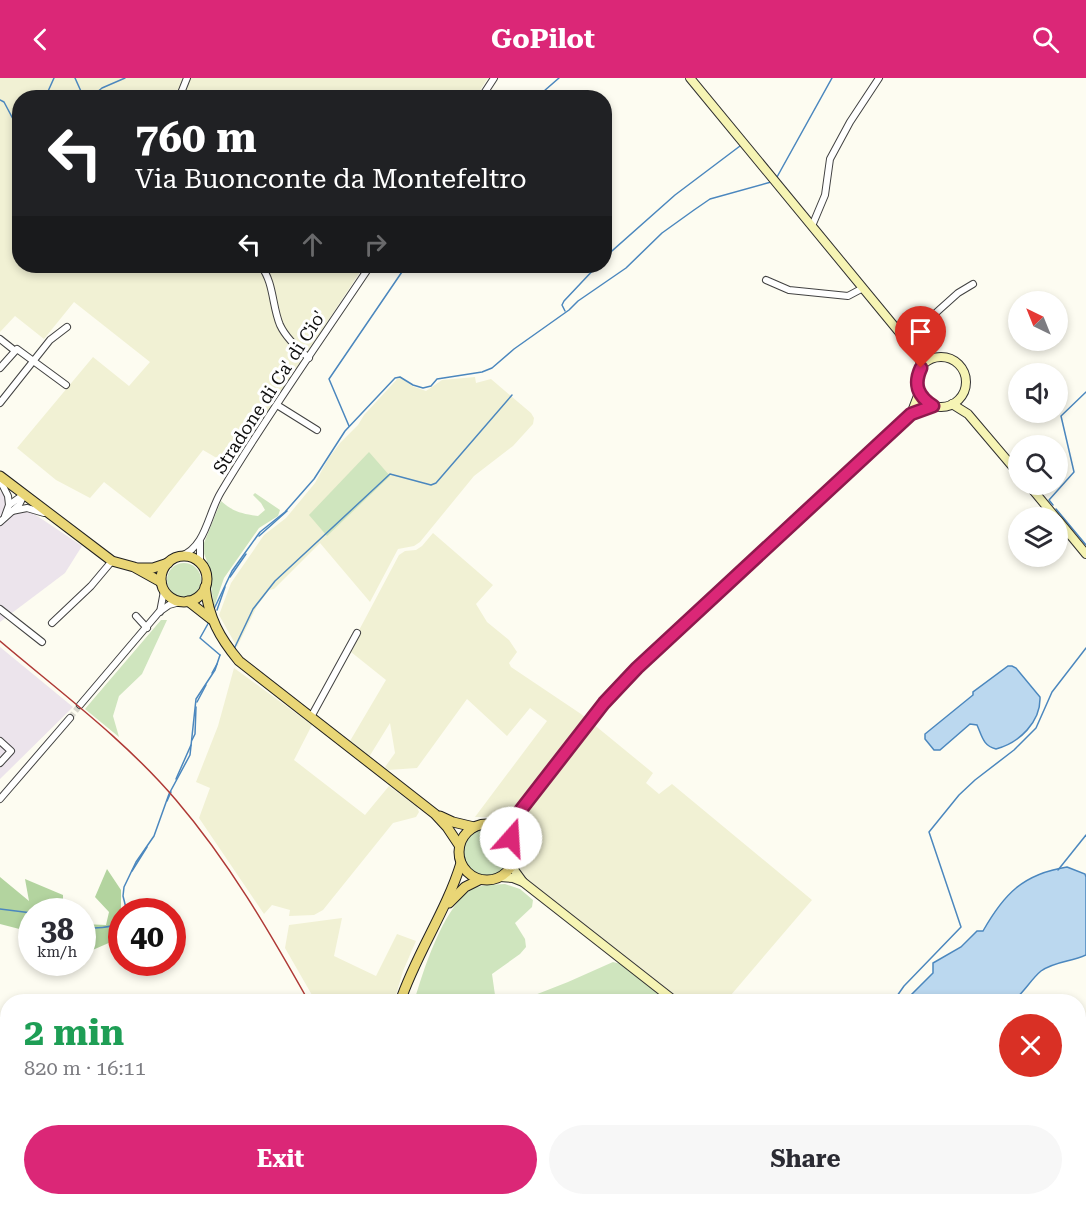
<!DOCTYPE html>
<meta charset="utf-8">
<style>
:root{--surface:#fff;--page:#f7f7f7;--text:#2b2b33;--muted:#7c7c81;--accent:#db2777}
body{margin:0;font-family:"Roboto Serif",serif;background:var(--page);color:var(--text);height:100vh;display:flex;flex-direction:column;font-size:22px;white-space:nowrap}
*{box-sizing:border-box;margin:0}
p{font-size:20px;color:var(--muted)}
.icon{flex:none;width:33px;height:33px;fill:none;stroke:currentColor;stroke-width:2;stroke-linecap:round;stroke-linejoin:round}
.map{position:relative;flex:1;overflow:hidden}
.sheet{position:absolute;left:0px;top:916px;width:1086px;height:212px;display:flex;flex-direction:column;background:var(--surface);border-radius:24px 24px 0 0;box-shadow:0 3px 9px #0003}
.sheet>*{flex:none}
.hud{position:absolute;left:12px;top:12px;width:600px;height:183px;border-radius:24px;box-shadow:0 3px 9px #0003;background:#202124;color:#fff;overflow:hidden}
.needle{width:39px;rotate:317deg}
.controls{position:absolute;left:1008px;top:213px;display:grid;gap:12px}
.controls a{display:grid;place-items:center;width:60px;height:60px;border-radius:50%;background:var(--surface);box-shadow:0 3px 9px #0003;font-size:30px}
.speed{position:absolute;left:18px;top:820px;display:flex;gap:12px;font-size:30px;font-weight:700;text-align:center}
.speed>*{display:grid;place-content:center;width:78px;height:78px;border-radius:50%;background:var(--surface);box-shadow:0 3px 9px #0003;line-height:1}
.speed small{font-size:15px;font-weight:400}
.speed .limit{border:9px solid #d22;background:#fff;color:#111}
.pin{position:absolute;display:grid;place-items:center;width:51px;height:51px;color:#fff;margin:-62px -26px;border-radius:50% 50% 50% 0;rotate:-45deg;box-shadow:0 0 6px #0007}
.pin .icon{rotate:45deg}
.me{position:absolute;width:66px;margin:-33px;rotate:19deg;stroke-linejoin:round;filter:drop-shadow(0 0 4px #0008)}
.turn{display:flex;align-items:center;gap:21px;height:126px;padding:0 24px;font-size:27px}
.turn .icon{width:78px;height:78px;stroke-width:2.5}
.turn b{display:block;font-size:42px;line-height:51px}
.lanes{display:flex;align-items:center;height:57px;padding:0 24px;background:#0003;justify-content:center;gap:30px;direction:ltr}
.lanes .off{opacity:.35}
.round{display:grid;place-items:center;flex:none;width:63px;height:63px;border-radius:32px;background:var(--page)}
.summary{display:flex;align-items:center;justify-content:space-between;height:102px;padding:0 24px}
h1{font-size:36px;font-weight:700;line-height:45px;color:#1e9e55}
.primary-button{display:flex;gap:12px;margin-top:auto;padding:12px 24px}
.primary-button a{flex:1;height:69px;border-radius:36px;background:var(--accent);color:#fff;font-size:24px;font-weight:700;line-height:69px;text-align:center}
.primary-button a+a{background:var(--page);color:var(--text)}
header{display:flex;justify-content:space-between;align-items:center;height:78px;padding:0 24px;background:var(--accent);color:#fff;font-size:27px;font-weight:700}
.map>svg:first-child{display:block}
.industrial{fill:#ece4ec}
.farmland{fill:#f1f1d4}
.green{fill:#cfe5be}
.forest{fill:#b3d49f}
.water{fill:#bbd8ef;stroke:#4b87be;stroke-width:1.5}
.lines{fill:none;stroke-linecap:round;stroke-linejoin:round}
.stream{stroke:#4b87be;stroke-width:1.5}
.street-tunnel{stroke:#d9d8cf;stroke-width:6;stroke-dasharray:6 3;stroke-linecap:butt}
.street-casing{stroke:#414141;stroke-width:8}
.secondary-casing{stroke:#303030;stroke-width:10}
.primary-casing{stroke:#1f1f1f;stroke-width:11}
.street{stroke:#fff;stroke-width:6}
.secondary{stroke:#f6f4b4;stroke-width:8}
.primary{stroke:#e9d676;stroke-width:9}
.rail{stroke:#af3936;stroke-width:1.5}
.route-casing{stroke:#8e194d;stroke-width:15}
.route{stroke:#db2777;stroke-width:10}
.labels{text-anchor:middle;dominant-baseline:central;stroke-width:6;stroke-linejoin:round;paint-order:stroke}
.street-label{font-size:18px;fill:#0e0e0e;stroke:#fff}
</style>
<header><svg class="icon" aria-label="back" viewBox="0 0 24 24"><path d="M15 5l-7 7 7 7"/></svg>GoPilot<svg class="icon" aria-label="search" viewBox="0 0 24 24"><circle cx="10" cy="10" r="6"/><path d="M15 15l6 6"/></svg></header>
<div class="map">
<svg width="1086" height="1127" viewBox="0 0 1086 1127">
<rect width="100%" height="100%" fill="#fdfcf1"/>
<g class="industrial">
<path d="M0,413L82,468L65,495L0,544Z"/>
<path d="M0,569L73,629L0,701Z"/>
</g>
<g class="farmland">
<path d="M0,0H488L475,20H20V188H364L232,389L203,372L150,440L104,404L90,420L56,402L17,370L93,279L129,308L150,284L74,224L44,261L15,238L0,254Z"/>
<path d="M400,298L412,308L426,313L442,302L475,299L476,305L491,301L531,335L534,340L533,346L513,368L474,398L420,464L414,468L398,471L370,524L320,465L274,511L269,512L257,528L237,569L219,537L231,505L264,457L286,440L315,405L328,381L340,365L358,347L364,337Z"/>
<path d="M433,455L493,507L476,526L487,544L509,562L517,574L509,585L511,589L581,636L653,695L646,705L659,716L672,706L812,822L725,924H684L522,797L518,790L519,769L516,755L519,744L509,734L501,739H475L547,643L530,630L507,658L467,621L417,690L388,692L385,689L395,675L390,645L369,679L350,663L386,602L351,574L357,563V556L399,477L405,473L416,472L422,468Z"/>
<path d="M234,590L312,647L294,682L365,737L389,708L417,729L419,734L416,739L393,745L323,832L314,837L289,838L290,832L272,827L264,836L199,740L210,710L196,704L218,648Z"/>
<path d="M342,840L334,878L376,898L397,856L416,863L403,893L394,924H316L285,870L289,847Z"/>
<path d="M881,1120L890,1127H394L393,1121Z"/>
</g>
<g class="green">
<path d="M369,374L390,398L327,458L309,437Z"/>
<path d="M255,415L280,432L278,438L259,450L224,500L214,529L211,509L212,497L203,473L204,465L221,423C233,434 243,436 258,438L265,432L261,425L253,417Z"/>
<circle cx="184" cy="502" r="17"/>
<path d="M161,542H167L142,596L119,618L113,638L119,659L85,631Z"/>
<circle cx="487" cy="775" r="24"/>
<path d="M505,806L520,811L533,822L532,829L515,845L525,861L526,869L520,876L492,896L496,924H414C423,893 442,833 469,813C479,806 493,807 505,806Z"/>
<path d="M613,884L621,886L669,924H517L568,904Z"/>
</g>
<g class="forest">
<path d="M107,791L121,812V850L111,864L88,874L83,871V846L106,847L109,834L95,819Z"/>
<path d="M0,799L29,823L25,801L63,817V834H32L31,854L0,846Z"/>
</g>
<g class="water">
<path d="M1008,588H1012L1016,590L1040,619C1041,644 1019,665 996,671C983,668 982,658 977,647L970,646L940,672H934L925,661V656L973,617V614Z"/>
<path d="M1067,789L1085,796L1086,799V877C1071,884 1055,883 1041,893C1031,901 1020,920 1011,924H908L907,921L933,895V885L961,869L977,853H983C1004,816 1023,796 1067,789Z"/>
</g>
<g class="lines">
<g class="stream">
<path d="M75,0L84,20"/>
<path d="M45,20L54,0"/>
<path d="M90,20L102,10L125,0"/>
<path d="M536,20L559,0"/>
<path d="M0,22L4,24L13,41L20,48"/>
<path d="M777,99L832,0"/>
<path d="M604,180L675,117L740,68"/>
<path d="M565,233L562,227L564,223L597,188"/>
<path d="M349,348L329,301L406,188"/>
<path d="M1053,427L1049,422L1074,394L1061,338L1086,314"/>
<path d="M1056,431L1086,467"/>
<path d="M259,458L287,433"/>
<path d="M230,499L246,476"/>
<path d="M214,531L232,493L260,454L285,434L314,401L345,353L395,300L400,299L413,307L423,310L431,308L437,301L482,294L492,290L514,271L569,232L578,223L626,190L662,155L694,132L710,121L771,104"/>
<path d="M217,532L225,509"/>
<path d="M209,544L200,560L220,577"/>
<path d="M234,571L253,531L275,503L375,410L390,396L431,407L436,405L512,317"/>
<path d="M212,595L217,586"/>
<path d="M197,624L206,607"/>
<path d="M192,662L195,656L196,629"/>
<path d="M176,701L191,667"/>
<path d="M167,723L171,714"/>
<path d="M1058,792L1086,757"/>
<path d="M132,793L147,769"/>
<path d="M0,831L32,835"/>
<path d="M127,834L123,818L124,809L136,784L154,758L169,716L190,677L196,621L215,592L220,577"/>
<path d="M82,849C94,851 111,850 122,844"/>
<path d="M907,924L897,918L904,908L961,849L929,754L959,717L975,702L1014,672L1036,650L1052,614L1086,570"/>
<path d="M674,1120C686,1127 694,1124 706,1120"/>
<path d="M661,1127L673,1120"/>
</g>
<path class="street-tunnel" d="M70,640L80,627"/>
<g class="street-casing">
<g id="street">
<path d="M179,20L187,0"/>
<path d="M481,20L494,0"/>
<path d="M812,148L825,117L830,81L850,44L879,0"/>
<path d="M261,188C274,205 272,228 280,247C286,260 298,271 309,280"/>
<path d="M766,202L789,212L848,218L863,210"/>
<path d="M0,261L14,272"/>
<path d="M908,264L920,255L929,241L958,215L973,206"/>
<path d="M0,290L17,271L66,307"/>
<path d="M0,325L50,262L67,249"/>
<path d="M277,327L317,352"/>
<path d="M0,402L8,418L9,427"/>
<path d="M12,433L27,430L44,435"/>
<path d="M5,438L9,427L23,417"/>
<path d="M0,444L19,427L24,417"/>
<path d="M200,464V486"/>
<path d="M181,478C206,469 208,435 221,414C267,337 320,263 370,188"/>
<path d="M0,531L42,564"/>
<path d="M160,534L164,513"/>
<path d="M136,538L147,550"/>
<path d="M52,545L91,508L112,483"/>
<path d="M80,627L159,534L169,527L180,524"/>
<path d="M311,639L357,555"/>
<path d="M0,663L11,673L0,685"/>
<path d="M0,721L70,640"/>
<path d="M993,1127L999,1120"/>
</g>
</g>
<g class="secondary-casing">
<g id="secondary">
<path d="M690,0L918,277L922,289"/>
<circle cx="941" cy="304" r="25"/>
<path d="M952,326L968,336L1018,395"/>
<path d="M911,336L919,315"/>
<path d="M1028,406L1056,440"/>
<path d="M1058,442L1086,476"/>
<path d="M499,749L520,733L604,625L637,590L911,336L933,328"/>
<path d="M511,760L519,735"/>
<path d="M513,784L515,793L523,804"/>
<path d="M500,799L513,800L523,804L676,924"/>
<path d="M930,1120L938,1127"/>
</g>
</g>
<g class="primary-casing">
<g id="primary">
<path d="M0,398L112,483L134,489L161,504"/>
<circle cx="184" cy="501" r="23"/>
<path d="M138,490H153L168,485"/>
<path d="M205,509C209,540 219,559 239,583L435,736L447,749L459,767"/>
<path d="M188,523L211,541"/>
<path d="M440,738L453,744L474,749"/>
<circle cx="487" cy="774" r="28"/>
<path d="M449,825L465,809L479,802"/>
<path d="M400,924C416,876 446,834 461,785"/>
<path d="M379,1120L380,1127"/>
</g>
</g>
<use href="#street" class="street"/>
<use href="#secondary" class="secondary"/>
<use href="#primary" class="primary"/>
<g class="rail">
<path d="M0,563C60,614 125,662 176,722C229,784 269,853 309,924"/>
<path d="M420,1120L423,1127"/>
</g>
</g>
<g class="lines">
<g class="route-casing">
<path id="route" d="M511,760L520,733L604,625L637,590L911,336L933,328C918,318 913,307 921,290"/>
</g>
<use href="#route" class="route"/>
</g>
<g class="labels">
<g class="street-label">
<text transform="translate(269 314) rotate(-57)">Stradone di Ca' di Cio'</text>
</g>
</g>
</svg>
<div class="controls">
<a><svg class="needle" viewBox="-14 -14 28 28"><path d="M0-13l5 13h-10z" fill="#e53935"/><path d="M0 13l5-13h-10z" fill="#7c7c81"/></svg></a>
<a><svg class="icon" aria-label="sound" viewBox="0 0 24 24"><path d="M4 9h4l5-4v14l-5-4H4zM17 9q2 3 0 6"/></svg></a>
<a><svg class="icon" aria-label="search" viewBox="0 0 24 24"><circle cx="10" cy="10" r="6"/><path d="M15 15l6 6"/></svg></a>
<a><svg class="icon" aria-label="layers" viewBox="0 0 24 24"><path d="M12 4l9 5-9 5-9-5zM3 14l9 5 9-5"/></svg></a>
</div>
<div class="speed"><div>38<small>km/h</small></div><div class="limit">40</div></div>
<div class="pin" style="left:921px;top:290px;background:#d93025"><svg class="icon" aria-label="arrive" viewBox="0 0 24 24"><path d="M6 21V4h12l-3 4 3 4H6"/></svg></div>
<svg class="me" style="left:511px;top:760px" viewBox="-20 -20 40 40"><circle r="19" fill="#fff"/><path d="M0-13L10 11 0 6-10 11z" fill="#db2777"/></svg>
<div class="hud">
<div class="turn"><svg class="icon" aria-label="left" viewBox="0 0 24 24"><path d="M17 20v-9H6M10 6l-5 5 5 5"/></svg><div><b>760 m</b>Via Buonconte da Montefeltro</div></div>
<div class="lanes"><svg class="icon" aria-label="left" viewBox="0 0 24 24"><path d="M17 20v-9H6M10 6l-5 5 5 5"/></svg><svg class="icon off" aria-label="ahead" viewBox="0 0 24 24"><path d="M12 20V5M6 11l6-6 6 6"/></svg><svg class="icon off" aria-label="right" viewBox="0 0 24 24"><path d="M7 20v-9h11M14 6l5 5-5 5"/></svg></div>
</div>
<section class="sheet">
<div class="summary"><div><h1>2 min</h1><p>820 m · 16:11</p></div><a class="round" style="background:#d93025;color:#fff"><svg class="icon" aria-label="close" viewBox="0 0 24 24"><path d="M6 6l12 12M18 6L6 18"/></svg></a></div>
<div class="primary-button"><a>Exit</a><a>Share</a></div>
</section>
</div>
